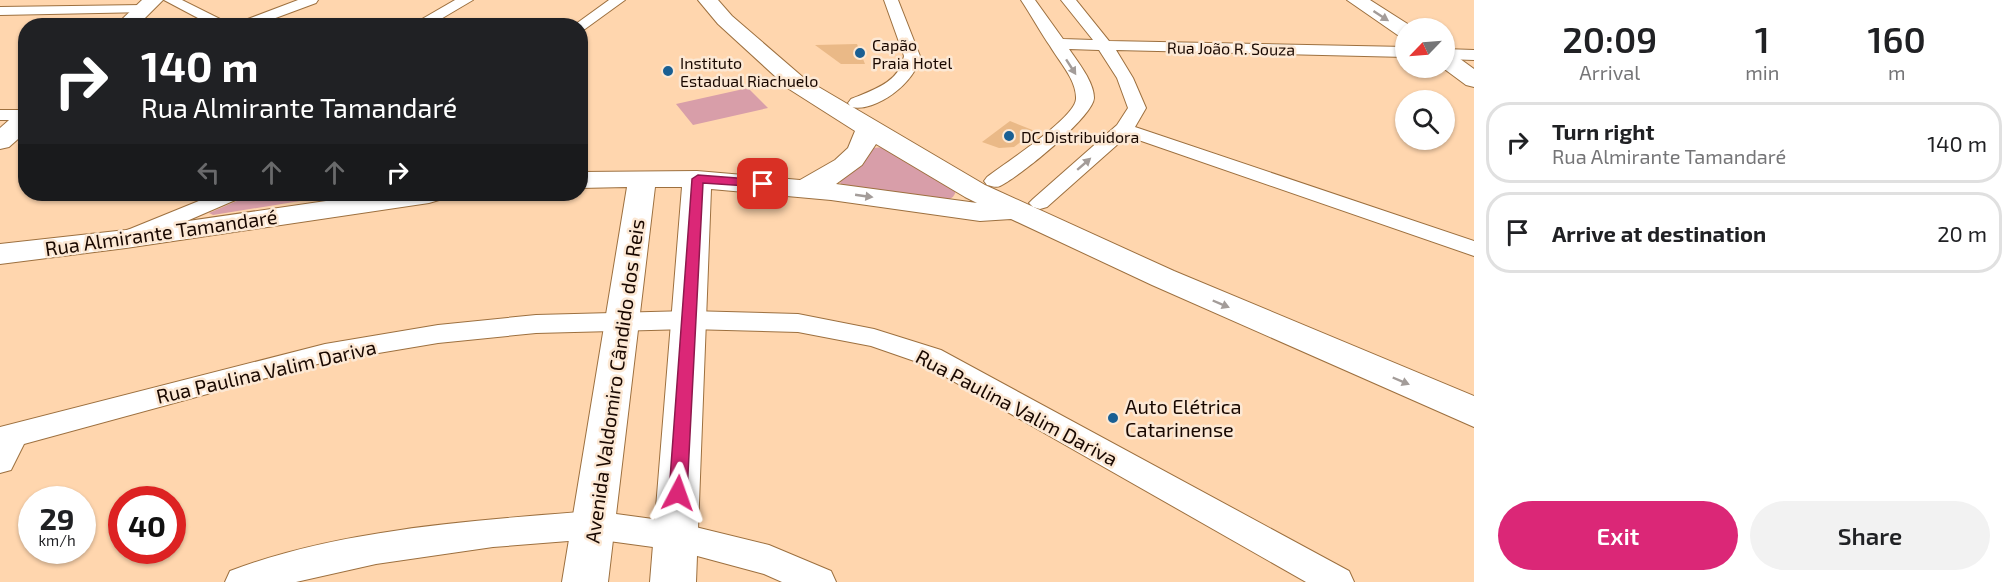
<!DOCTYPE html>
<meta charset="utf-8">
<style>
:root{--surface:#fff;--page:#f2f2f2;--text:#202124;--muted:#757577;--line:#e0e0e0;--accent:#db2777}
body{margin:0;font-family:"Exo 2",sans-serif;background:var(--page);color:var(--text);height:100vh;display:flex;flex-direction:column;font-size:22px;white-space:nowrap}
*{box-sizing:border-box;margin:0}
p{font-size:20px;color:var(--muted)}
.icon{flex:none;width:33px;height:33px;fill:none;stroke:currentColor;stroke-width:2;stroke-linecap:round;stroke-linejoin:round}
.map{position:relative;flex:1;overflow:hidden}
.side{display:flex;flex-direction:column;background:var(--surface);width:540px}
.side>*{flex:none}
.hud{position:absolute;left:18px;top:18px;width:570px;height:183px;border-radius:24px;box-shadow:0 2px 4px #0004;background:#202124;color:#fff;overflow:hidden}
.needle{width:39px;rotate:245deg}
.fabs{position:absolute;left:1395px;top:18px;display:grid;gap:12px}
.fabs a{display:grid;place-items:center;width:60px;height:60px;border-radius:50%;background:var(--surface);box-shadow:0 2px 4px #0004;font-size:30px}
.speed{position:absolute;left:18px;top:486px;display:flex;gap:12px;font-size:30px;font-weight:700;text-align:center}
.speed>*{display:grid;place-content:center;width:78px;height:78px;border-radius:50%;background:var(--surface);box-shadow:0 2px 4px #0004;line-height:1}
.speed small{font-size:15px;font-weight:400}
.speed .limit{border:9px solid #d22;background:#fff;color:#111}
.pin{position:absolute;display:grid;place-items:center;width:51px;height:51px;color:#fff;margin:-26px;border-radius:12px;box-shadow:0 3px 9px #0006}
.me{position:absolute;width:66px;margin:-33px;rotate:4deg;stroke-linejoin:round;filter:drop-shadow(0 0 4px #0008)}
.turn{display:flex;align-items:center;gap:21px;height:126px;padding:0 24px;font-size:27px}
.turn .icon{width:78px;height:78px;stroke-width:2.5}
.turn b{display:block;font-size:42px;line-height:51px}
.lanes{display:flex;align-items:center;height:57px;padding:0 24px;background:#0003;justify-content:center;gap:30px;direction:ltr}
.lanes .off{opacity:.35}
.eta{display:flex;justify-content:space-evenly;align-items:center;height:102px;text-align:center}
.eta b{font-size:36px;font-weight:600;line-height:42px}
.cta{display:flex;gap:12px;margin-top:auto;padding:12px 24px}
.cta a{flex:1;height:69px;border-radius:36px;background:var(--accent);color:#fff;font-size:24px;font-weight:600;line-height:69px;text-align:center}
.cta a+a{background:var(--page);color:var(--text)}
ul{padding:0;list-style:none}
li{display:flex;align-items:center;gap:18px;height:81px;margin:0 12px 9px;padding:0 12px;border:3px solid var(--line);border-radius:24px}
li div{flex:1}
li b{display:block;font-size:22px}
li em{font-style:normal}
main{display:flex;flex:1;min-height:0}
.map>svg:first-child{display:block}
.green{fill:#d89ea9}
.building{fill:#eab987}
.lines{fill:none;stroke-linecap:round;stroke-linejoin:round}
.street-casing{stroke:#9d703f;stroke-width:2}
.secondary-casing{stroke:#9d703f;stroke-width:2}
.street{fill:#fff;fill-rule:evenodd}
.secondary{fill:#fff;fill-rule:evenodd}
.oneway{fill:#a39c99}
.route{fill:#db2777;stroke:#8e194d;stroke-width:1.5}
.poi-dot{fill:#195f93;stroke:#fce8d4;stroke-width:2}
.labels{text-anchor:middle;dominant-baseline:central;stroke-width:5;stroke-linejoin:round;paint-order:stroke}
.far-poi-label{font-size:16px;fill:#190800;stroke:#fce8d4;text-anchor:start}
.far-street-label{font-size:16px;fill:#190800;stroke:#fce8d4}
.street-label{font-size:20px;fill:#190800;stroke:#fce8d4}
.poi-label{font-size:20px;fill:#190800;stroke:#fce8d4;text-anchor:start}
</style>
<main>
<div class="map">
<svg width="1474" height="582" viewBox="0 0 1474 582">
<rect width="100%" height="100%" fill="#ffd6ae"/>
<g class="green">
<path d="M748,88L768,108L693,125L676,104Z"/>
<path d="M884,147L956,187C956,196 952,199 944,201L842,186L839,180L873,148Z"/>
<path d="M253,194H343L213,215L209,213Z"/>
</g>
<g class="building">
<path d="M857,44L865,64H841L815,45Z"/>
<path d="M1010,121L1035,131L1014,147L999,148L982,142Z"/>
</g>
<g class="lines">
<g class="street-casing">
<g id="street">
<path d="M164,0H182L232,25L298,0H318L316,3L254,26H213Z"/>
<path d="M455,0H473L429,26H410Z"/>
<path d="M609,0H625L585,29L580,30V26H573Z"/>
<path d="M884,0H898L920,56C917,82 875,113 851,107L848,103L851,99C873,90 900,82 904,56Z"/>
<path d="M1021,0H1035L1063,39L1093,40L1061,0H1076L1109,41L1406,47V57L1116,50L1133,78L1146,108L1135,127L1474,241V256L1127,136L1047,207L1040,209L1033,207L1029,203L1033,199L1117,125L1128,108L1117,78L1099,50L1069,49C1078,62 1094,82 1094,98C1093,117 1018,178 1000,186C996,188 992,186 987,185L984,181L987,177C1004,164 1075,118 1076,99C1077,80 1058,60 1050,46C1041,33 1031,15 1021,0Z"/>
<path d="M143,5L150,9L148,12L0,15V7Z"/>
<path d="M1444,49L1474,50V60L1444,59Z"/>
<rect x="0" y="110" width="26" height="10"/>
<path d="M216,194H243L240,198L136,243L128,245L120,243L117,238L120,233Z"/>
<path d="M689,311L798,314L874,329L941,350L1349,571L1354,582H1306L923,364L871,346L798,332L689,329L536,333L438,343L325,362L24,444L11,470L0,473V427L325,344L438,325L536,315Z"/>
<path d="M594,511L675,522L769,545L831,571L836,582H782L764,574L675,550L594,539L493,547L376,564L296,582H225L230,571C339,529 478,520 594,511Z"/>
</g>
</g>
<g class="secondary-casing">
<g id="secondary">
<path d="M142,0H163L137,26H115Z"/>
<path d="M698,0H718L732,16L805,79L985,185L1174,271L1474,396V427L1152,285L1011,219L980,221L831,200L711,189L696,582H650L682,187H655L608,582H562L627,187L580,188V172L697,171L800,180L835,160L848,148L855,131L789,89L718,24ZM876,144L965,197L977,203L836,184L862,165Z"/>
<path d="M1347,0H1370L1414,28H1406V38L1399,36Z"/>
<path d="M1444,51L1452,53L1474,69V87L1466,85L1443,68H1444Z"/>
<path d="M26,111V132L9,147L0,149V128L17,113Z"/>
<path d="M374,194H443L439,200L429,203L126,248L0,264V244L126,230Z"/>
</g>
</g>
<use href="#street" class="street"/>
<use href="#secondary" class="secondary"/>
</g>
<defs><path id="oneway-solid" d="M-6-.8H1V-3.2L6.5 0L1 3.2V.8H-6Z" transform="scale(1.5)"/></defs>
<g class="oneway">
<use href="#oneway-solid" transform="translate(1381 16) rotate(33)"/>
<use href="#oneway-solid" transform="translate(1071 67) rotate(57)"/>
<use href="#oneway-solid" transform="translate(1084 164) rotate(-41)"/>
<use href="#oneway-solid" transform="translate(864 196) rotate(8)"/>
<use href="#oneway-solid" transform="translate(1221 304) rotate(23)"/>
<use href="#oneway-solid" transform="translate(1401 381) rotate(23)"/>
</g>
<path class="route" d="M698,175L763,180L768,184L763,187L703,183L687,493L684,498L678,500L672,498L669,493L692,179Z"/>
<g class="poi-dot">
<circle cx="860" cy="53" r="6"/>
<circle cx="668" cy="71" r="6"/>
<circle cx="1009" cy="136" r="6"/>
<circle cx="1113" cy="418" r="6"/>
</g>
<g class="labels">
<g class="far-poi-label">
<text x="872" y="44">Capão<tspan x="872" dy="18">Praia Hotel</tspan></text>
<text x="680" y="62">Instituto<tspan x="680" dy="18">Estadual Riachuelo</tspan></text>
<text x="1021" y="136">DC Distribuidora</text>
</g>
<g class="far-street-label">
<text transform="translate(1231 48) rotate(1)">Rua João R. Souza</text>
</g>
<g class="street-label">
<text transform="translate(161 232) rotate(-8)">Rua Almirante Tamandaré</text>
<text transform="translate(266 371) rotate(-13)">Rua Paulina Valim Dariva</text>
<text transform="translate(614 381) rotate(-82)">Avenida Valdomiro Cândido dos Reis</text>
<text transform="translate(1017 407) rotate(28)">Rua Paulina Valim Dariva</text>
</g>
<g class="poi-label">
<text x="1125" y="406">Auto Elétrica<tspan x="1125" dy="23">Catarinense</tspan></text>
</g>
</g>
</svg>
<div class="fabs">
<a><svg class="needle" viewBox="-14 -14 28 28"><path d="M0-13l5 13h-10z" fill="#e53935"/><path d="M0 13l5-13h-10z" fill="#757577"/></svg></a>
<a><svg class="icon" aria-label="search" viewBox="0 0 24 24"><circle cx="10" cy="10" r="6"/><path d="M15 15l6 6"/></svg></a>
</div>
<div class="speed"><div>29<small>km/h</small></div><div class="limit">40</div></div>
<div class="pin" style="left:763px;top:184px;background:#d93025"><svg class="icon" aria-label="arrive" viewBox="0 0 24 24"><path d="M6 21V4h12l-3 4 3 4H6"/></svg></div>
<svg class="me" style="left:678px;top:493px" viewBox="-20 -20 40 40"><path d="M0-17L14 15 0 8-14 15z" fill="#db2777" stroke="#fff" stroke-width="4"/></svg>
<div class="hud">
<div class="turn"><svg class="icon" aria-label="right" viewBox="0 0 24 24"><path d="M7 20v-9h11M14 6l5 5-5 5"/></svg><div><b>140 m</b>Rua Almirante Tamandaré</div></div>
<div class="lanes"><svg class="icon off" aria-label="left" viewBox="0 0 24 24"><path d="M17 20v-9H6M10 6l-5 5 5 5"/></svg><svg class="icon off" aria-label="ahead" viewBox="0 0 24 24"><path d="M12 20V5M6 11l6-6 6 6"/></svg><svg class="icon off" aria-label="ahead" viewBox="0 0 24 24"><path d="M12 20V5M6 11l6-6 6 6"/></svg><svg class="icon" aria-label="right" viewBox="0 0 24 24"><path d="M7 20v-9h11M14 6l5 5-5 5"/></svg></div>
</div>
</div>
<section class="side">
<div class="eta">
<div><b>20:09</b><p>Arrival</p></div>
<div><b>1</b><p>min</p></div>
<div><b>160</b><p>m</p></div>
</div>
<ul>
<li><svg class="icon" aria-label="right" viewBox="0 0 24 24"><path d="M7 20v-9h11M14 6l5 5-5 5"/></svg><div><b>Turn right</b><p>Rua Almirante Tamandaré</p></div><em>140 m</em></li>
<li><svg class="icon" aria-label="arrive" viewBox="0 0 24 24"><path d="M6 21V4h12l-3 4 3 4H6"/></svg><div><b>Arrive at destination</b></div><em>20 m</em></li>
</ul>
<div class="cta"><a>Exit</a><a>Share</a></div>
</section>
</main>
